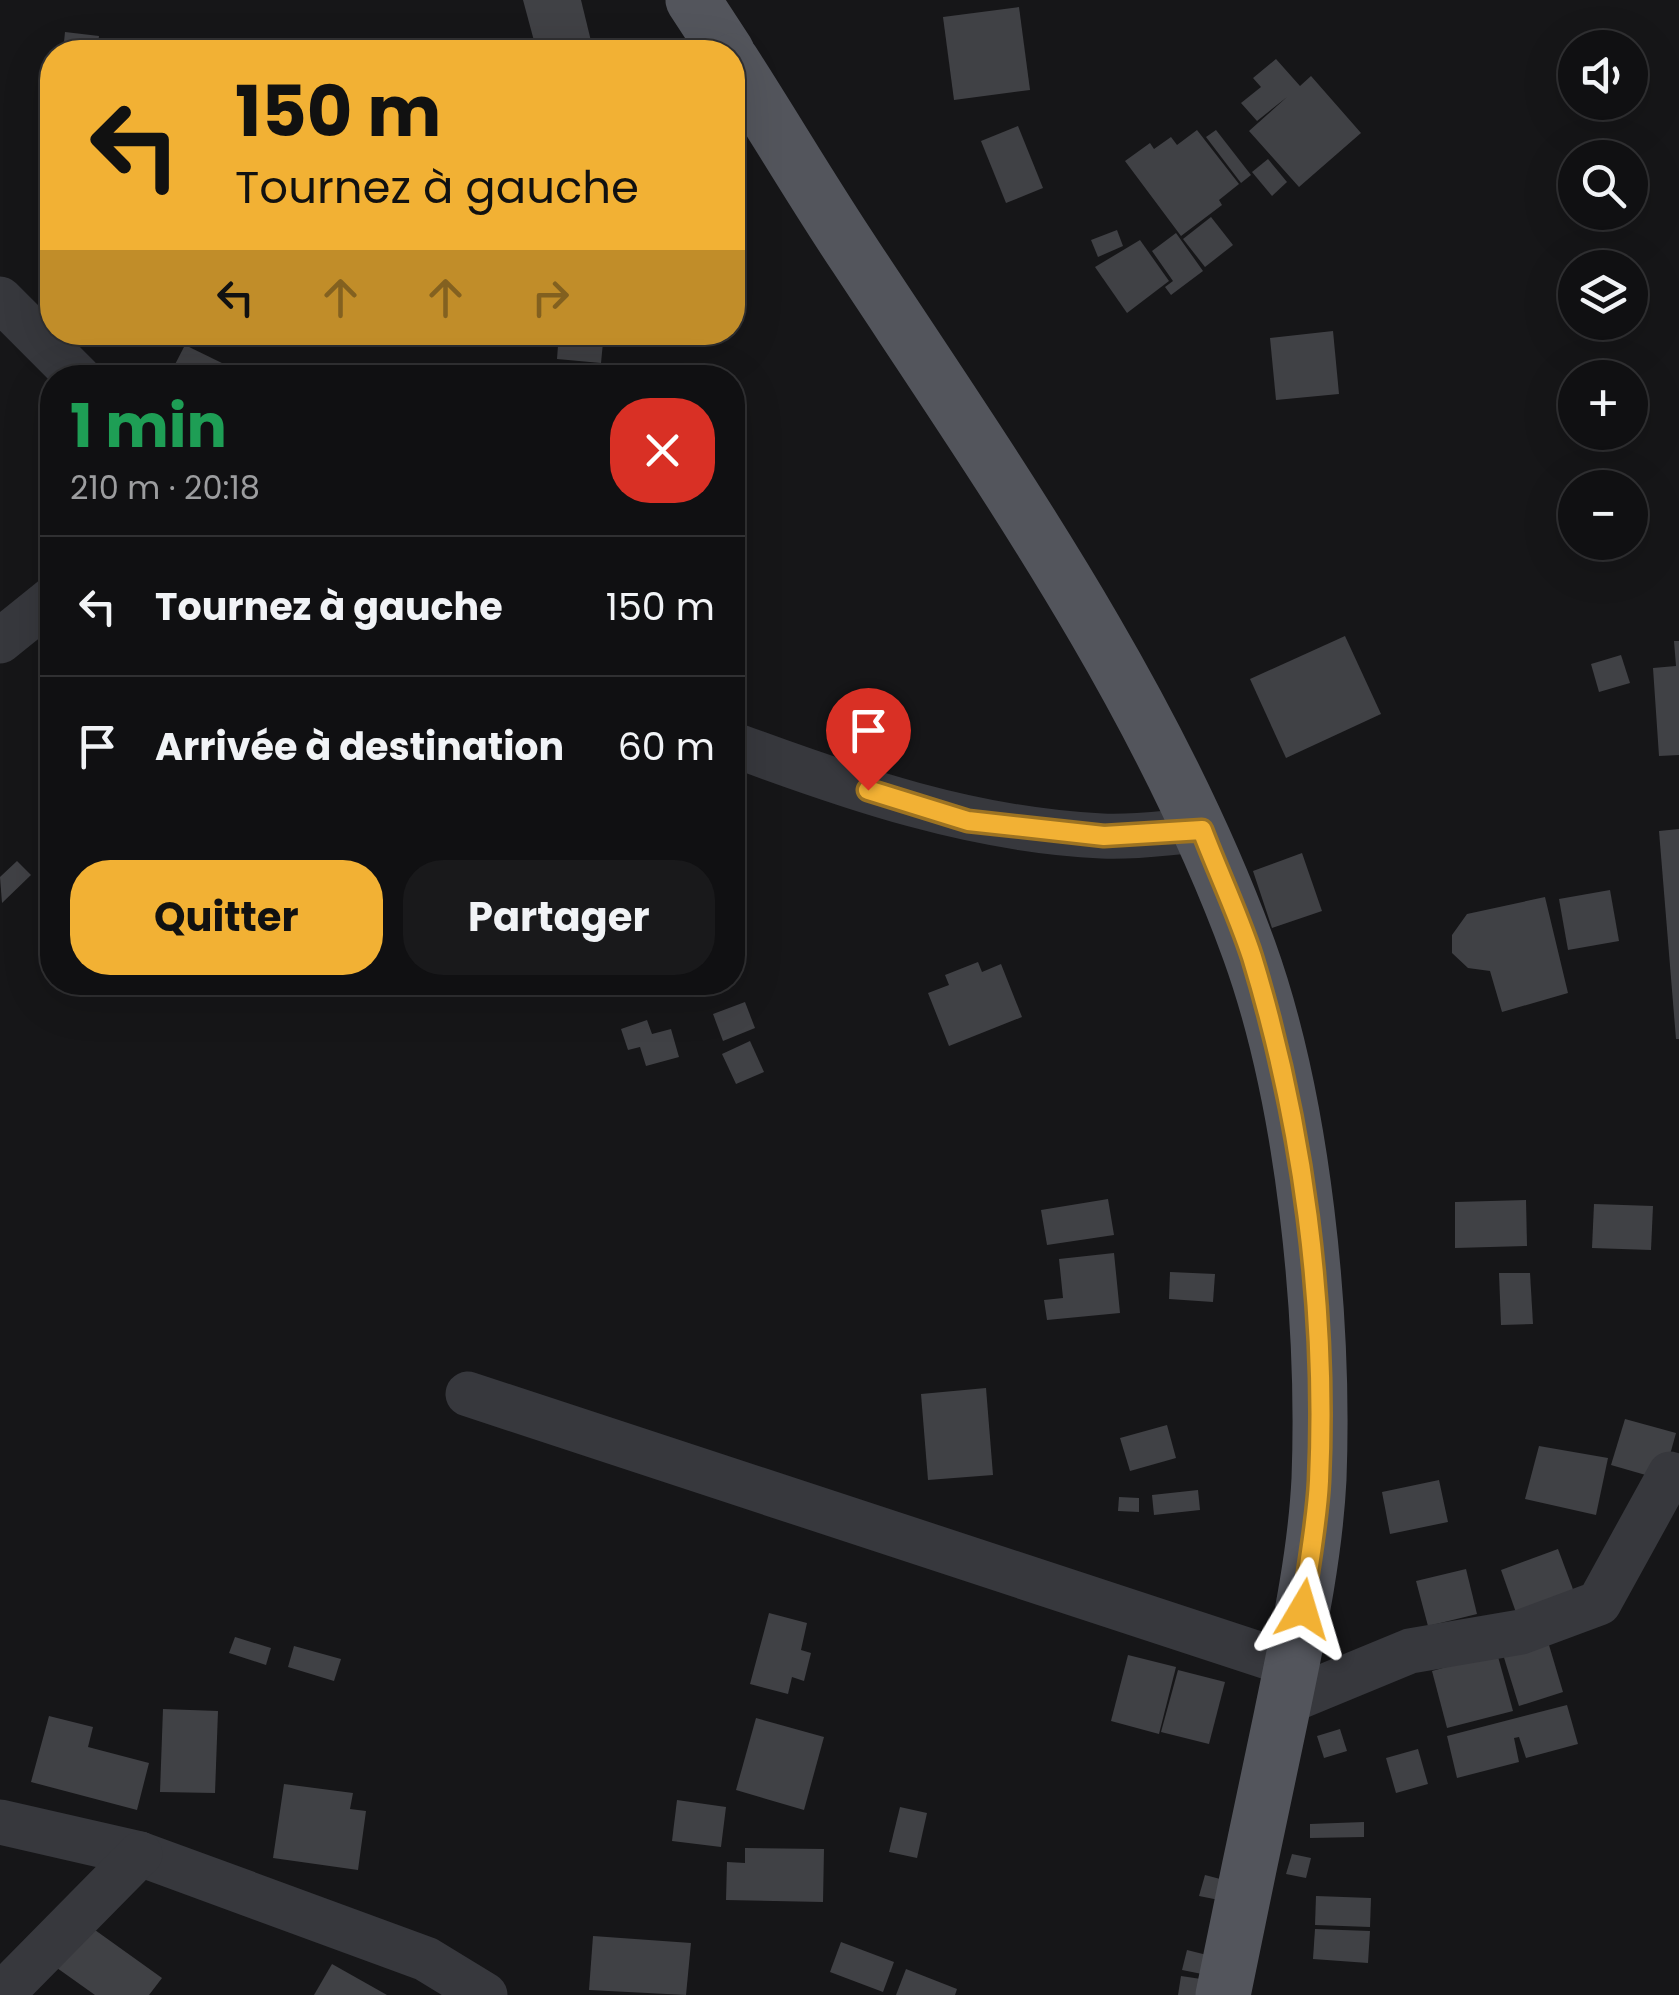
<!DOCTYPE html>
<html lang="fr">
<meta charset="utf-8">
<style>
:root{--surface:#101012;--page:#19191b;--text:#f1f3f6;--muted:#9c9d9f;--line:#303032;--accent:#f2b134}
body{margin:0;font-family:Poppins,sans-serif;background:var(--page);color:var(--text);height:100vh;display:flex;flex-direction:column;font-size:38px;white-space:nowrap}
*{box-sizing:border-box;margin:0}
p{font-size:32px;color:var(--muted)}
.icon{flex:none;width:55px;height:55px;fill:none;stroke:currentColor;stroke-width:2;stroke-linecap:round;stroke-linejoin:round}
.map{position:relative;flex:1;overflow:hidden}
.details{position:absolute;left:40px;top:365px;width:705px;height:630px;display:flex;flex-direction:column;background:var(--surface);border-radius:40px;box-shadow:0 10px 40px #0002,0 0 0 2px var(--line)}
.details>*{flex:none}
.banner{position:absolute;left:40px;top:40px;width:705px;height:305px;border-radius:40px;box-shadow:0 10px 40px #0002,0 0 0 2px var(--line);background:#f2b134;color:#111;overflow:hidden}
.fabs{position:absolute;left:1558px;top:30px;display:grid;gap:20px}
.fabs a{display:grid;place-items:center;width:90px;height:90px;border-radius:50%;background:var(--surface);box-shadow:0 10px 40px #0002,0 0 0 2px var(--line);font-size:50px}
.pin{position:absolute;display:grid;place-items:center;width:85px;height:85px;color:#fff;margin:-102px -42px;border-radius:50% 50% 50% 0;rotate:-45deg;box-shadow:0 0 10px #0007}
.pin .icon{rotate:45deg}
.me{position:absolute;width:110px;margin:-55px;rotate:7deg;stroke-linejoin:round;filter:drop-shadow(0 0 8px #0008)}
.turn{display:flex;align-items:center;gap:35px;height:210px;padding:0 30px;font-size:45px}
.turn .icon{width:130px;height:130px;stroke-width:2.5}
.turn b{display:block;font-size:70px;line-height:85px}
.lanes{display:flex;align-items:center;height:95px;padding:0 30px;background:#0003;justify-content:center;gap:50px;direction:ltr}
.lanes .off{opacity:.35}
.round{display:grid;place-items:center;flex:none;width:105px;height:105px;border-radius:40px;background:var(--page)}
.summary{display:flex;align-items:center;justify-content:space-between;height:170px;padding:0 30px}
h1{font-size:60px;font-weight:700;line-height:75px;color:#1e9e55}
.primary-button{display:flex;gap:20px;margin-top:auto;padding:20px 30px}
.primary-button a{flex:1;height:115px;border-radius:40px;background:var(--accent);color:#111;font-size:40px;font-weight:700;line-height:115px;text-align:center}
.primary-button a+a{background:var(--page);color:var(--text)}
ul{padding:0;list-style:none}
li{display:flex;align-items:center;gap:30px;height:140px;padding:0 30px;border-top:2px solid var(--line)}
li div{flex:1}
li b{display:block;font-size:38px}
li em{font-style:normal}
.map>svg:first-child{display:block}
.building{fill:#404145}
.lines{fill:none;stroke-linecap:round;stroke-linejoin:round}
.minor{stroke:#37383d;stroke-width:45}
.major{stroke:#53555c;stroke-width:55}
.route-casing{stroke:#9d7322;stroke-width:25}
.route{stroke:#f2b134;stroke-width:18}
</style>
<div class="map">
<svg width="1679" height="1995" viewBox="0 0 1679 1995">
<rect width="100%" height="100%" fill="#161618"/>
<g class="building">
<path d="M523,0H581L591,41L537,52Z"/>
<path d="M1019,7L1030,90L954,100L943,17Z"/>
<path d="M65,32L99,36L97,52H63Z"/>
<path d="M1276,59L1300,86L1311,76L1361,133L1299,187L1249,131L1287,97L1257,121L1241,103L1261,87L1253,78Z"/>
<path d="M1018,126L1043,188L1006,203L981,141Z"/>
<path d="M1197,130L1239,184L1219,200L1222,205L1181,236L1125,161L1150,143L1154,149L1171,137L1177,145Z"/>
<path d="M1216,130L1251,175L1241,183L1206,137Z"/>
<path d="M1268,159L1287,182L1272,196L1252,172Z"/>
<path d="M1211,217L1233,245L1205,267L1183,239Z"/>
<path d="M1117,230L1123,246L1098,257L1091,240Z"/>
<path d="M1176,233L1203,271L1171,295L1165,287L1173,281L1152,251Z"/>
<path d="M1140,240L1169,281L1127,313L1095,267Z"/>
<path d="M1333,331L1339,394L1276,400L1270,338Z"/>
<path d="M559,332H604L601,363L557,359Z"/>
<path d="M185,345L226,365L220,378H168Z"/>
<path d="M634,365V378H597V366Z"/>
<path d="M1345,636L1381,714L1286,758L1250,679Z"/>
<path d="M1674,641H1679V755L1659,756L1653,668L1676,666Z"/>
<path d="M1621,655L1630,683L1599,692L1591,664Z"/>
<path d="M1679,829V1039H1676L1659,831Z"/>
<path d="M1302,853L1322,911L1272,928L1253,871Z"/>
<path d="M17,861L31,875L2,903L0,877Z"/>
<path d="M1610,890L1619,941L1568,950L1559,899Z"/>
<path d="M1545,897L1568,993L1502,1012L1490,971L1468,968L1452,953V935L1467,914Z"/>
<path d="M978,962L982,972L1001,964L1022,1017L949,1046L928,993L949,985L945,975Z"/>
<path d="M745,1002L755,1028L723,1041L713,1014Z"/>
<path d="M647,1020L652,1034L671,1029L679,1057L646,1066L640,1047L628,1050L621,1029Z"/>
<path d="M750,1041L764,1072L736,1084L722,1054Z"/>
<path d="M1108,1199L1114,1235L1047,1245L1041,1210Z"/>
<path d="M1526,1200L1527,1246L1455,1248V1202Z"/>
<path d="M1594,1204L1653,1206L1651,1250L1592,1248Z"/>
<path d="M1114,1253L1120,1313L1047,1320L1044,1300L1063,1298L1059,1259Z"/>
<path d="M1170,1272L1215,1274L1213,1302L1169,1299Z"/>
<path d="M1499,1273H1530L1533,1324L1501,1325Z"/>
<path d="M986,1388L993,1475L928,1480L921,1394Z"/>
<path d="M1625,1419L1676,1433L1663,1480L1611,1465Z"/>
<path d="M1167,1425L1176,1458L1130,1471L1120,1438Z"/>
<path d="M1539,1446L1608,1458L1596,1515L1525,1499Z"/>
<path d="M1439,1480L1448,1522L1390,1534L1382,1492Z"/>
<path d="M1198,1490L1200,1510L1154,1515L1152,1495Z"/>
<path d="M1119,1497L1139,1498V1512L1118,1511Z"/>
<path d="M1558,1549L1577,1600L1519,1621L1501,1570Z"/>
<path d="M1466,1569L1477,1614L1428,1626L1416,1581Z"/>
<path d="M769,1613L807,1623L801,1650L811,1653L804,1681L792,1677L788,1694L750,1684Z"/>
<path d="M1546,1635L1563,1692L1519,1706L1501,1648Z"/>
<path d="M235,1637L271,1648L266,1665L229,1653Z"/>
<path d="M294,1646L341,1659L334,1681L288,1667Z"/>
<path d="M1497,1653L1513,1711L1447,1728L1432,1671Z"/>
<path d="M1128,1655L1176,1667L1159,1734L1111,1721Z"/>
<path d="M1178,1670L1225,1682L1209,1744L1161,1732Z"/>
<path d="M1567,1705L1578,1744L1526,1758L1519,1737L1514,1738L1519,1762L1457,1778L1447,1736Z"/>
<path d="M163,1709L218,1711L215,1793L160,1792Z"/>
<path d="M49,1716L93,1727L88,1747L149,1763L137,1810L31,1782Z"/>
<path d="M756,1718L824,1737L804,1810L736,1790Z"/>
<path d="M1340,1729L1347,1751L1324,1758L1317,1736Z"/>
<path d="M1418,1749L1428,1784L1396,1793L1386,1758Z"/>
<path d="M284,1784L353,1793L350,1809L366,1811L358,1870L273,1858Z"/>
<path d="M677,1800L726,1807L721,1847L672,1841Z"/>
<path d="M900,1807L927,1813L917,1858L889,1852Z"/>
<path d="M1364,1822V1837L1310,1838V1824Z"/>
<path d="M745,1848L824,1849L823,1902L726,1900L727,1862L745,1863Z"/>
<path d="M1292,1854L1311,1858L1306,1878L1286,1874Z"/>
<path d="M1205,1875L1224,1880L1219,1900L1199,1896Z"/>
<path d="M1316,1896L1371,1898L1370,1927L1315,1925Z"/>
<path d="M88,1925L162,1978L149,1995H95L57,1968Z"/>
<path d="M1315,1929L1370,1931L1368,1963L1313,1959Z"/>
<path d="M593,1936L691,1943L686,1995L589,1990Z"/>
<path d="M841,1942L894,1962L883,1992L830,1972Z"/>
<path d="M1187,1950L1207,1955L1202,1974L1182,1970Z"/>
<path d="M332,1964L387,1995H314Z"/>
<path d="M906,1969L957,1989L955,1995H896Z"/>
<path d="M1181,1976L1201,1979L1199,1995H1178Z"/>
</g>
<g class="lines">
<g class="minor">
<path d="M0,299L79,378"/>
<path d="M0,641L52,599"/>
<path d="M732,744C853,789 973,830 1102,836C1135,838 1169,832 1202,830"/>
<path d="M468,1394L1292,1665"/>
<path d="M1284,1703L1410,1651L1521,1632L1599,1603L1670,1474L1679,1477"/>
<path d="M0,1822L140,1854L426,1959L485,1995"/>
<path d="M1,1995L140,1854"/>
</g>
<g class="major">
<path d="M693,0L727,52"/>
<path d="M732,61C774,126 813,193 856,257C1001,477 1158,700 1249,950C1304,1102 1325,1318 1319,1479C1315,1559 1297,1639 1281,1717C1261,1810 1242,1902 1223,1995"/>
</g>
</g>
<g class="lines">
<g class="route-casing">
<path id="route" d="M868,790L968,821L1104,836L1202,830C1218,872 1238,914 1252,957C1303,1124 1327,1307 1319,1481C1317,1523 1308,1566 1303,1609"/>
</g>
<use href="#route" class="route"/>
</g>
</svg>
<div class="fabs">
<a><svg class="icon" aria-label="sound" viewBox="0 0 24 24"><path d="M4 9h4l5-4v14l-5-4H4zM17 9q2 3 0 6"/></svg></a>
<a><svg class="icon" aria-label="search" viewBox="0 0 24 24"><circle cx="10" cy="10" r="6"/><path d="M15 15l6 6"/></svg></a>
<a><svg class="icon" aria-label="layers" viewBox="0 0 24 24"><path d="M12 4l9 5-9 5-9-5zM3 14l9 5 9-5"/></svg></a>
<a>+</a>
<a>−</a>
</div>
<div class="pin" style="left:868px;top:790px;background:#d93025"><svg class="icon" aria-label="arrive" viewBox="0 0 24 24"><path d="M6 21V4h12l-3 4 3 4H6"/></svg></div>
<svg class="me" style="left:1303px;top:1609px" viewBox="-20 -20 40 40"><path d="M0-17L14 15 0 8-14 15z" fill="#f2b134" stroke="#fff" stroke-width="4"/></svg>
<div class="banner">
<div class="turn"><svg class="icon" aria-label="left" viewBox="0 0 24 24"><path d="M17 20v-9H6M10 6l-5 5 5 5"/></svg><div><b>150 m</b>Tournez à gauche</div></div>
<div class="lanes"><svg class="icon" aria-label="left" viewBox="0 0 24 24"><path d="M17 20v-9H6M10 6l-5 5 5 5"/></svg><svg class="icon off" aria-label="ahead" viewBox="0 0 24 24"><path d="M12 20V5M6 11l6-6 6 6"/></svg><svg class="icon off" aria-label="ahead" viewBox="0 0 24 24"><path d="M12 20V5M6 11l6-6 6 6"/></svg><svg class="icon off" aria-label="right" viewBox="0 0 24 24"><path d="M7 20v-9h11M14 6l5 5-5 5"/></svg></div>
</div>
<section class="details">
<div class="summary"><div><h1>1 min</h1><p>210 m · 20:18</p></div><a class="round" style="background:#d93025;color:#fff"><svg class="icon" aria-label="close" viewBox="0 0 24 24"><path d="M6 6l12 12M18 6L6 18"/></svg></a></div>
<ul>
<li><svg class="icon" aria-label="left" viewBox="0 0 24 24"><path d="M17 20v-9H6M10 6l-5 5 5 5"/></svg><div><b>Tournez à gauche</b></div><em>150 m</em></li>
<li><svg class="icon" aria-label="arrive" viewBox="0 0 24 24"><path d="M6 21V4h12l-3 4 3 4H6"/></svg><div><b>Arrivée à destination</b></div><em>60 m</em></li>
</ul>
<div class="primary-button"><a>Quitter</a><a>Partager</a></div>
</section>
</div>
